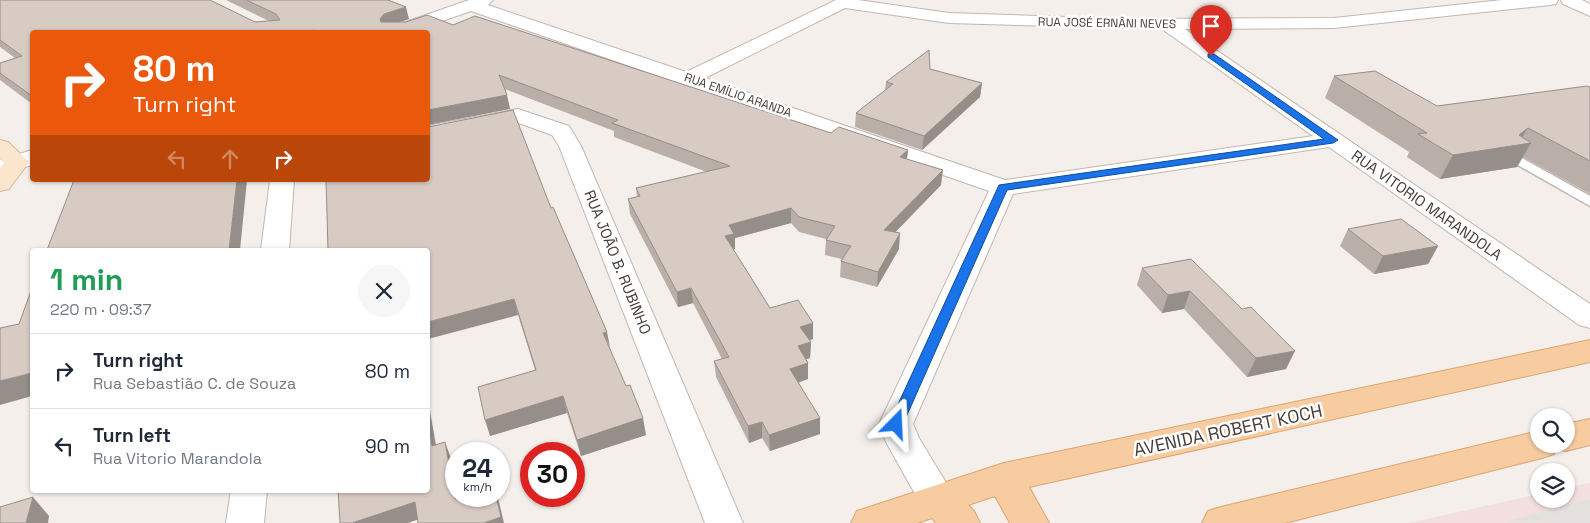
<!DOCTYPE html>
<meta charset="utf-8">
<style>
:root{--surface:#fff;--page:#f6f6f7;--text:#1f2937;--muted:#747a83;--line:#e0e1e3}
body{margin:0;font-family:"Space Grotesk",sans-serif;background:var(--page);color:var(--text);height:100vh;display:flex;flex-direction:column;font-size:19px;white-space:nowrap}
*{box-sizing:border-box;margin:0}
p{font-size:16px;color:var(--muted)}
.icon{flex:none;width:28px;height:28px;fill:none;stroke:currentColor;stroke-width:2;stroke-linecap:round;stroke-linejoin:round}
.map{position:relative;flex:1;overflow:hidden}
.details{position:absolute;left:30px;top:248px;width:400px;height:245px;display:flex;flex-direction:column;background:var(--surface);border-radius:5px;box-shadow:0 1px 4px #0004}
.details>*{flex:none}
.hud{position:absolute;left:30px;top:30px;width:400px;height:152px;border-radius:5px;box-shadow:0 1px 4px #0004;background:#ea580c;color:#fff;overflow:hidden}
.controls{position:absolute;left:1530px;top:408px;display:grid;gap:10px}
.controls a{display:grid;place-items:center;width:45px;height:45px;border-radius:50%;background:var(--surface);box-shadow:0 1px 4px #0004;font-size:25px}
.speed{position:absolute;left:445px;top:442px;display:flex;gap:10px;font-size:25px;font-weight:700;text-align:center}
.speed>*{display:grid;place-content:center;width:65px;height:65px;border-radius:50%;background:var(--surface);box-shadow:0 1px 4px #0004;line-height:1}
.speed small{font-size:12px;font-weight:400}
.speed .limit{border:8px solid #d22;background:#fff;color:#111}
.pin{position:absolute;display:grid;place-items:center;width:42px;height:42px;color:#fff;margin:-51px -21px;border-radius:50% 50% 50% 0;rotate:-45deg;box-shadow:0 0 5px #0007}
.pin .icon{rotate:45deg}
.me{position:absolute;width:55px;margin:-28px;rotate:21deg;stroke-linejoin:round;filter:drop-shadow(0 0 4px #0008)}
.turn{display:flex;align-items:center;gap:18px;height:105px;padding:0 20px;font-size:22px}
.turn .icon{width:65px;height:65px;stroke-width:2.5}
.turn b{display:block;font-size:35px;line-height:42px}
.lanes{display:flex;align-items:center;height:48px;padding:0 20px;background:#0003;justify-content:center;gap:25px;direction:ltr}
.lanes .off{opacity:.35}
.round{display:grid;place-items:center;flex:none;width:52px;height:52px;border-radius:26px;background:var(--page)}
.head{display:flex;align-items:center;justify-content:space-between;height:85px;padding:0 20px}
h1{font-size:30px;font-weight:800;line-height:38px;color:#1e9e55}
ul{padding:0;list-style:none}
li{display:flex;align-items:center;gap:15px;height:75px;padding:0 20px;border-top:1px solid var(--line)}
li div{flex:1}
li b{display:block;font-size:19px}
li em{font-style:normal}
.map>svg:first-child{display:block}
.medical{fill:#f3dfe0}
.parking{fill:#e3e0de}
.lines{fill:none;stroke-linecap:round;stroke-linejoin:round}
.lane-casing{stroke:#c2b7b0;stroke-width:3}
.street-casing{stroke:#c2b7b0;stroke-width:2}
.secondary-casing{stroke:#d3ba9f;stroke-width:2}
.primary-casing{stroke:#dba571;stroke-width:2}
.lane{fill:#fff;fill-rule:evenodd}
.street{fill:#fff;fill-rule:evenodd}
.secondary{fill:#fbe6cd;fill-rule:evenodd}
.primary{fill:#f6cca0;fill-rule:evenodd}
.wall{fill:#b9afa8}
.shaded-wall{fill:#968e88}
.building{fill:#d7cbc3;stroke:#968e88}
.route{fill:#1a73e8;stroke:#114b97}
.labels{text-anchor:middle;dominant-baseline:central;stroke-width:5;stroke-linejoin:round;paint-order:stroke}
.far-street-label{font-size:12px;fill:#473e39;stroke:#fff}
.street-label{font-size:15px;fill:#473e39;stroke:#fff}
.near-street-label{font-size:18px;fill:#473e39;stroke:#fff}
</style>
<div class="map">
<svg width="1590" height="523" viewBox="0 0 1590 523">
<rect width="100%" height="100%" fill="#f4efea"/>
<path class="medical" d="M1590,483V523H1409L1539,494V499H1566V488Z"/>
<path class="parking" d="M1590,499V523L1505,522Z"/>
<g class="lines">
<g class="lane-casing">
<path id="lane" d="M1513,153L1590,196V206L1509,160L1507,157Z"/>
</g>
<g class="street-casing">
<g id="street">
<path d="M469,0H493L488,5L686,72L836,0H858L949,13L1125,19L1334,18L1502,0H1558L1556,4L1550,5L1334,28L1185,29L1590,304V328L1579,325L1329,147L1013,194L913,424L919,438L956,499L950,510L937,514L924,510L886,442L879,424L989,191L471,11L410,32H385L388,28ZM845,8L949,23L1162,29L1313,136L1005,180L705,78Z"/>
<path d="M1561,0H1582L1590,4V16L1563,4Z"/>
<path d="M518,109L569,126L581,146L743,523H705L559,146L552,135L516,122L428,140V126Z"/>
<path d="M32,150V165L0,175V160Z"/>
<path d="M270,180H294L289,250H261Z"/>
<path d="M231,490H267L264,523H226Z"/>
</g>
</g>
<g class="secondary-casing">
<path id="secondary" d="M0,140L8,142L29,162L9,189L0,191V168L4,163L0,159Z"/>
</g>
<g class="primary-casing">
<g id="primary">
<path d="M1590,340V362L1029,487L1049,523H1010L995,496L968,505L974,511L980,523H936L932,518L917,523H851L857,511L1004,463Z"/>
<path d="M1590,419V445L1566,451L1557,449L1554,454L1542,458L1285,523H1202L1208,511L1221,507L1539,431V444H1566V424Z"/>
</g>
</g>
<use href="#lane" class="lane"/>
<use href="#street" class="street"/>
<use href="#secondary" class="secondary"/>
<use href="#primary" class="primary"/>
</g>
<g class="wall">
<path d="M0,0L255,22L269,21L226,0H388L409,19L400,22L453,25L831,133L908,150L907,159L941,185L895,232L899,249L877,287L840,277L841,261L842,259L825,255L826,239L799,232L791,223L735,238V249H733L770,308L813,339L809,340L811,342L810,358L806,359L808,363V379L798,383L820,418V434L770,451L762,438L749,443L716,377L714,361L722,359L693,303L678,307L630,214L628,199L637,197L636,188L707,172L614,137V131L505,89L510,109L428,32H32V104L0,80V63L15,58L0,47Z"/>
<path d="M930,69L982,83L980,97L922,150L855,127L856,113L885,91L886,82Z"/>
<path d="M1334,76L1437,106L1590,87V194L1523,157L1517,167L1440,179L1407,157L1409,152L1325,98Z"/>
<path d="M327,182L551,208L646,435L581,456L567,413L490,436L535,370L518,315Z"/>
<path d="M1348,229L1438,246L1428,264L1374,274L1340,246Z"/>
<path d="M1191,259L1286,369L1247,377L1184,309L1162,313L1137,285L1142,268Z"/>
</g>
<g class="shaded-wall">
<path d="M406,7L409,19L387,26L384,31L380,19L384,14Z"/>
<path d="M982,83L980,97L922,150L924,136Z"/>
<path d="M507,95L510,109L428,125V110Z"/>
<path d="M1528,128L1517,145L1531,143L1517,167L1440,179L1453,155L1519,135Z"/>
<path d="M908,150L906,164L900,157Z"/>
<path d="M943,170L941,185L883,245L884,230Z"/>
<path d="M237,180H247L240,250H229Z"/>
<path d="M791,208V223L735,238V249L726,251L725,236L729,225Z"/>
<path d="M900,233L899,249L877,287L878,272Z"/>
<path d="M1438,246L1428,264L1374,274L1383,256Z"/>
<path d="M691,288L693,303L678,307L677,292Z"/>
<path d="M1190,291L1184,309L1162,313L1168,295Z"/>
<path d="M514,299L518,315L428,339V322Z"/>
<path d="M813,323V339L800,343V327Z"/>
<path d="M607,332L610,347L603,333Z"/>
<path d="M811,342L810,358L797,362L798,346Z"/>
<path d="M1295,351L1286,369L1247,377L1256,358Z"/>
<path d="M808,363V379L790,385V369Z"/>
<path d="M32,373V396L0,405V381Z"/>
<path d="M563,396L567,413L490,436L485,420Z"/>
<path d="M428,400L439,462L432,446L428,419Z"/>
<path d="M643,418L646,435L581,456L577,440Z"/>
<path d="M820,418V434L770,451L769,435Z"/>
<path d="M762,422V438L749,443L748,426Z"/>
<path d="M445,442L451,458L456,486V496H458L461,515L455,499Z"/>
<path d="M496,496H497L499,502L504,523H484Z"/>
<path d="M33,497L49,516L48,523H26Z"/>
<path d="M415,502L422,518L408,523H352Z"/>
</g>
<g class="building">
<path d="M0,0H210L255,22L280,20L276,14L246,0H388L406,7L384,14L380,19L381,22H406L427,15L453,25L475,16L831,133L839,127L908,150L900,157L943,170L884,230L900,233L878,272L841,261L851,246L826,240L835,226L799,217L791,208L729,225L734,234L725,236L770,308L798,300L813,323L800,327L811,342L798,346L808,363L790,369L820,418L769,435L762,422L748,426L714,361L729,357L691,288L677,292L628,199L640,196L636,188L730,166L612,123L618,120L499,75L507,95L428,110V32H314V30L308,32H32V96L0,73V63L22,56L0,40Z"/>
<path d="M929,50L930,69L982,83L924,136L856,113L893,84L886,82Z"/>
<path d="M1375,71L1437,106L1587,86L1590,87V161L1528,128L1519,135L1531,143L1453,155L1418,134L1427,133L1334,76Z"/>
<path d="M513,110L551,208L553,207L607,332L603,333L626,386L630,385L643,418L577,440L563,396L485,420L478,387L536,370L514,299L428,322V250H328L326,180H428V127Z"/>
<path d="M74,180H237L229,250H47Z"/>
<path d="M1401,219L1438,246L1383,256L1348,229Z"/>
<path d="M1191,259L1242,309L1251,307L1295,351L1256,358L1190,291L1168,295L1142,268Z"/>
<path d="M32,288V373L0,381V328L19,324Z"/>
<path d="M428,419L432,446L445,442L455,499L462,496H496L501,517L484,523H418L415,502L352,523H340L338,490H428Z"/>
<path d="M33,497L26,523H0V507Z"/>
</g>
<path class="route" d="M1208,54H1214L1338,140L1333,143L1007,190L903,424L901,428H891L889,424L999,185L1324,139L1208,57Z"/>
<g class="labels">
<g class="far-street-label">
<text transform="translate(1107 23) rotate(1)">RUA JOSÉ ERNÂNI NEVES</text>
<text transform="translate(738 95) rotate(19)">RUA EMÍLIO ARANDA</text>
</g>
<g class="street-label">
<text transform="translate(1427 205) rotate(35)">RUA VITORIO MARANDOLA</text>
<text transform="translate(618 262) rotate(68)">RUA JOÃO B. RUBINHO</text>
</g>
<g class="near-street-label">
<text transform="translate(1228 430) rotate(-12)">AVENIDA ROBERT KOCH</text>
</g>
</g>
</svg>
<div class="controls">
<a><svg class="icon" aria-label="search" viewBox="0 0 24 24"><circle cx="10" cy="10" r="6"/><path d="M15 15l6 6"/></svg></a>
<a><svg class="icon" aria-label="layers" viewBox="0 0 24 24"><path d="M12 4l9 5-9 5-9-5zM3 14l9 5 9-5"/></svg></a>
</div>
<div class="speed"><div>24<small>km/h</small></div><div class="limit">30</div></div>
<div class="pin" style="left:1211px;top:56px;background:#d93025"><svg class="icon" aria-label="arrive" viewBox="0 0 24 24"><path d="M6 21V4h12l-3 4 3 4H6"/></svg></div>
<svg class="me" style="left:896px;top:424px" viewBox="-20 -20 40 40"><path d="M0-17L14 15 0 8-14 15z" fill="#1a73e8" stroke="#fff" stroke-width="4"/></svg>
<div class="hud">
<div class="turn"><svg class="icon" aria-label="right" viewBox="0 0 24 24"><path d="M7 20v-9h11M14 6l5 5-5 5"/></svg><div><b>80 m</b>Turn right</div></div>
<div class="lanes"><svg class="icon off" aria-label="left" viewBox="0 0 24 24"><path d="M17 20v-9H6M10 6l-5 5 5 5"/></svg><svg class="icon off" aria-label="ahead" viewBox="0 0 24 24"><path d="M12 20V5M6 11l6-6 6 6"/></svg><svg class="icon" aria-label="right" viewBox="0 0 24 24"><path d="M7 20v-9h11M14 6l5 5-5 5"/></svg></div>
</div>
<section class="details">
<div class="head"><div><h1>1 min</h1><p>220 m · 09:37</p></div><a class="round"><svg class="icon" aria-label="close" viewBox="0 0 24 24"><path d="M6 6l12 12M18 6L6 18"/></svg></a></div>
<ul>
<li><svg class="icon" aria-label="right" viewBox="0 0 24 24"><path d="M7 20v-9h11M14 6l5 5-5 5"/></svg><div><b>Turn right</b><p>Rua Sebastião C. de Souza</p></div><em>80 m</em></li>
<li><svg class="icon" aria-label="left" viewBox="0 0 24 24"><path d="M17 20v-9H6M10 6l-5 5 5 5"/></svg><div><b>Turn left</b><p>Rua Vitorio Marandola</p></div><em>90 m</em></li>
</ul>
</section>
</div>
